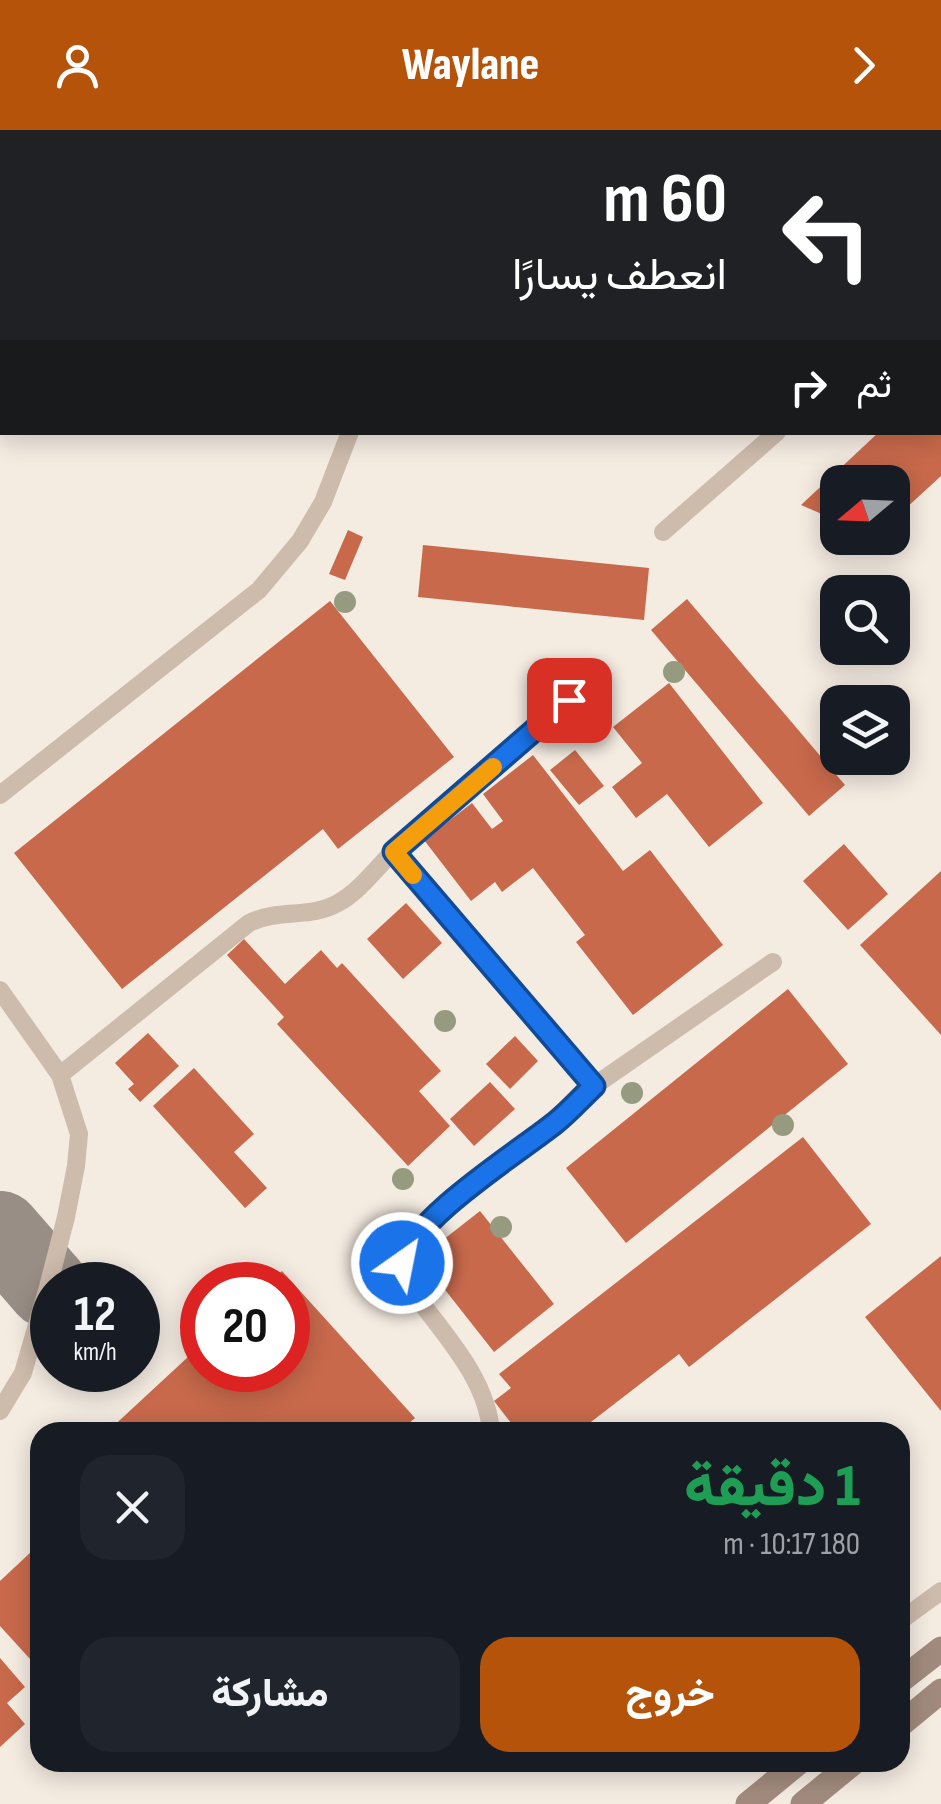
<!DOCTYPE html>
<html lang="ar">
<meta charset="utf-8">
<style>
:root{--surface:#171b24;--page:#20242c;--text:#f1f3f6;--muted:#9ea1a6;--accent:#b45309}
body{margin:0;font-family:"Sofia Sans Condensed",Vazirmatn,sans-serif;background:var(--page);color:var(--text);direction:rtl;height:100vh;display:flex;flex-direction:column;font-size:38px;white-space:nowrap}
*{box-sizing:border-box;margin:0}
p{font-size:32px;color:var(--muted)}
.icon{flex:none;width:55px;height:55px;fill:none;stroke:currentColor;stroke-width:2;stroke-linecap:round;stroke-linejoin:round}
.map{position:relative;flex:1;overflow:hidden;direction:ltr}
.side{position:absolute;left:30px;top:1292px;width:880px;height:350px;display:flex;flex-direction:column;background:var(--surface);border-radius:30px;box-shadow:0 5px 25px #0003;direction:rtl}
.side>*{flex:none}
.hud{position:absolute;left:0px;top:0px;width:942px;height:305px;box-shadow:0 5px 25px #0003;direction:rtl;background:#202124;color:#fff;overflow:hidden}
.needle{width:65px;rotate:251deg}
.fabs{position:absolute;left:820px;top:335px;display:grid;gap:20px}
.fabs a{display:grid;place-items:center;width:90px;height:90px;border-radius:20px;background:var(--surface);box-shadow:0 5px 25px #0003;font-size:50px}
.speed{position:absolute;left:30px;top:1132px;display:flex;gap:20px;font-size:50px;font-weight:700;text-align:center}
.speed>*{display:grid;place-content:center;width:130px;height:130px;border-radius:50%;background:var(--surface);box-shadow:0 5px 25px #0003;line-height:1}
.speed small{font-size:25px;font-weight:400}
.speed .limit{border:15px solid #d22;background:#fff;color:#111}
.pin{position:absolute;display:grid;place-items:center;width:85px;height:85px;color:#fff;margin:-42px;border-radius:20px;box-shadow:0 5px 15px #0006}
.me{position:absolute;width:110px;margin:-55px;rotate:33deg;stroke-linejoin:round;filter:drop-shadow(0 0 8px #0008)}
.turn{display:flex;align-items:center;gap:35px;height:210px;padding:0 50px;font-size:45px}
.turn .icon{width:130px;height:130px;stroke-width:2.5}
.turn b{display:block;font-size:70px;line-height:85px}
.then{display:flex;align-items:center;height:95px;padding:0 50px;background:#0003;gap:20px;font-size:38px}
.round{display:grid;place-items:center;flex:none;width:105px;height:105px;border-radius:30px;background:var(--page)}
.headline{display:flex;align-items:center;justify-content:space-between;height:170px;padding:0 50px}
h1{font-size:60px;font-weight:800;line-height:75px;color:#1e9e55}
.button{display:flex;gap:20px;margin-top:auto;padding:20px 50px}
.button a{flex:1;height:115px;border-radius:30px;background:var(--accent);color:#fff;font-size:40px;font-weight:800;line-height:115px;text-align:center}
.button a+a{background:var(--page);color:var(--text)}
header{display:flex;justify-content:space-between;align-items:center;height:130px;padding:0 50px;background:var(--accent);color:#fff;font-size:45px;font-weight:800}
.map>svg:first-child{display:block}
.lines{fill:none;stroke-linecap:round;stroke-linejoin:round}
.taxiway{stroke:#988e86;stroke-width:82}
.building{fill:#c8694b}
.lane{stroke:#cdbbac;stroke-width:18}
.secondary{stroke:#a18a7d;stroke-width:25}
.tree{fill:#969b7f}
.route-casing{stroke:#114b97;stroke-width:25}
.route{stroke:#1a73e8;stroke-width:18}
.slow{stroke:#f59e0b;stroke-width:18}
</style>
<header><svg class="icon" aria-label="forward" viewBox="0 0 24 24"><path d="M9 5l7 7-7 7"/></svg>Waylane<svg class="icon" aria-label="person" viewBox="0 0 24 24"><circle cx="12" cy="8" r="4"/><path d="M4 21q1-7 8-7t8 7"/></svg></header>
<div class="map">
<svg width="941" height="1674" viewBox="0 0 941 1674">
<rect width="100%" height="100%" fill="#f4ebe1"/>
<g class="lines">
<path class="taxiway" d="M0,1102L48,1157"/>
</g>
<g class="building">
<path d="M879,302H941V346L892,391V352H838V391L801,375Z"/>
<path d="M348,400L363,407L345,450L329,444Z"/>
<path d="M423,415L649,438L644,490L418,467Z"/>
<path d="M687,469L845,655L809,686L651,500Z"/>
<path d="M330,471L454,627L338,719L323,699L122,859L14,723Z"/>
<path d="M669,553L763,673L709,717L667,664L636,688L612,657L642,633L613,597Z"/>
<path d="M575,620L604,656L579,675L550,640Z"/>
<path d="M533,625L623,741L650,720L723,815L633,885L576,812L585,805L533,738L502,762L495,752L471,771L424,710L472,673L492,699L503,691L483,664Z"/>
<path d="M844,714L888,764L848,800L803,751Z"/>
<path d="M941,741V905L860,815Z"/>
<path d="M406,773L442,813L403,849L367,809Z"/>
<path d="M244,809L285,854L321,820L337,838L342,833L441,941L419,961L450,996L408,1036L277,894L284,887L227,825Z"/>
<path d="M788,859L848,934L626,1113L566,1038Z"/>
<path d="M148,903L179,936L140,972L128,959L134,954L115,933Z"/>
<path d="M515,906L538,931L510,959L486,934Z"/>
<path d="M194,938L254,1004L234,1022L267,1058L245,1078L153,976Z"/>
<path d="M490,952L515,979L474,1016L450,989Z"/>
<path d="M803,1007L871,1094L689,1237L679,1224L578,1302H518L494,1271L511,1258L499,1244Z"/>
<path d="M480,1081L554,1174L494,1222L420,1128Z"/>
<path d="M941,1126V1281L865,1187Z"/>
<path d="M282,1141L415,1288L399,1302H107L202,1214V1240H288V1155H267Z"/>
<path d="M31,1422L40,1431V1540L0,1496V1451Z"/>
<path d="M0,1528L25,1557L7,1573L25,1594L0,1617Z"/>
</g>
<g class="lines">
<g class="lane">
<path d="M164,0L166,2"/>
<path d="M239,2L241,0"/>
<path d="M524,2L530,0"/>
<path d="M940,161L941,160"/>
<path d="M663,402L777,302"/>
<path d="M0,665L259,460L300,411L323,372L350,302"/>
<path d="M394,722L594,956"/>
<path d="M0,860L60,945L79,1004L76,1036L66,1087L48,1157L23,1243L0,1281"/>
<path d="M60,945L249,793C280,778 310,789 338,773C360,761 376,738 394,721C451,669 511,621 569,571"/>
<path d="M491,1302C487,1245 437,1197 405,1151L402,1133L404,1124L434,1086L558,991L594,956L773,832"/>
<path d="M900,1491L941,1461"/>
</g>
<g class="secondary">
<path d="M900,1551L941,1519"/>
<path d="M900,1595L941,1561"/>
<path d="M748,1674L799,1632"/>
<path d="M803,1674L854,1632"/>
</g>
</g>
<g class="tree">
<circle cx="345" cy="472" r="11"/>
<circle cx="674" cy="542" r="11"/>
<circle cx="445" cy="891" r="11"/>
<circle cx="632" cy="963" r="11"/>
<circle cx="783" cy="995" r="11"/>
<circle cx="403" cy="1049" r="11"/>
<circle cx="501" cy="1097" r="11"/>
</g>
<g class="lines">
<g class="route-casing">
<path id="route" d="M402,1133C413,1088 516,1024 555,993C569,982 581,968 594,956L394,722L569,570"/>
</g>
<use href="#route" class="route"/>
<path class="slow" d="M413,745L394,722L493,637"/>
</g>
</svg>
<div class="fabs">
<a><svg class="needle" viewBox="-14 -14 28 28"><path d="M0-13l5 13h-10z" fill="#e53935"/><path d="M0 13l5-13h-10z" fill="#9ea1a6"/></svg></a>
<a><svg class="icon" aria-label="search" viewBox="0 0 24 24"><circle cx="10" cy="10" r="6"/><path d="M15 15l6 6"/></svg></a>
<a><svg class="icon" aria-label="layers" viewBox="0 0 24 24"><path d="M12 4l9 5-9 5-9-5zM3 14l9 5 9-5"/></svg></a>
</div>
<div class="speed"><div>12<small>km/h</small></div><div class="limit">20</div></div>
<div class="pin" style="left:569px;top:570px;background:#d93025"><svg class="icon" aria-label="arrive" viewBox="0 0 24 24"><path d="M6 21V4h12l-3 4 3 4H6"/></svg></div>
<svg class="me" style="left:402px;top:1133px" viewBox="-20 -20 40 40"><circle r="17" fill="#1a73e8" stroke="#fff" stroke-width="3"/><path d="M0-11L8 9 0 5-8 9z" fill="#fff"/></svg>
<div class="hud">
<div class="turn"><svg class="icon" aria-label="left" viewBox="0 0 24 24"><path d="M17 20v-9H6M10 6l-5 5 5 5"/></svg><div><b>60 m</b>انعطف يسارًا</div></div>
<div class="then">ثم<svg class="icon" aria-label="right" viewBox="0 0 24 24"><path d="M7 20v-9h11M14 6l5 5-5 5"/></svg></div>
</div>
<section class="side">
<div class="headline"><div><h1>1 دقيقة</h1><p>180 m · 10:17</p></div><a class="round"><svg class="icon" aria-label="close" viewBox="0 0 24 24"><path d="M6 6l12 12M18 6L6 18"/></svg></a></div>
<div class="button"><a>خروج</a><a>مشاركة</a></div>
</section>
</div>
